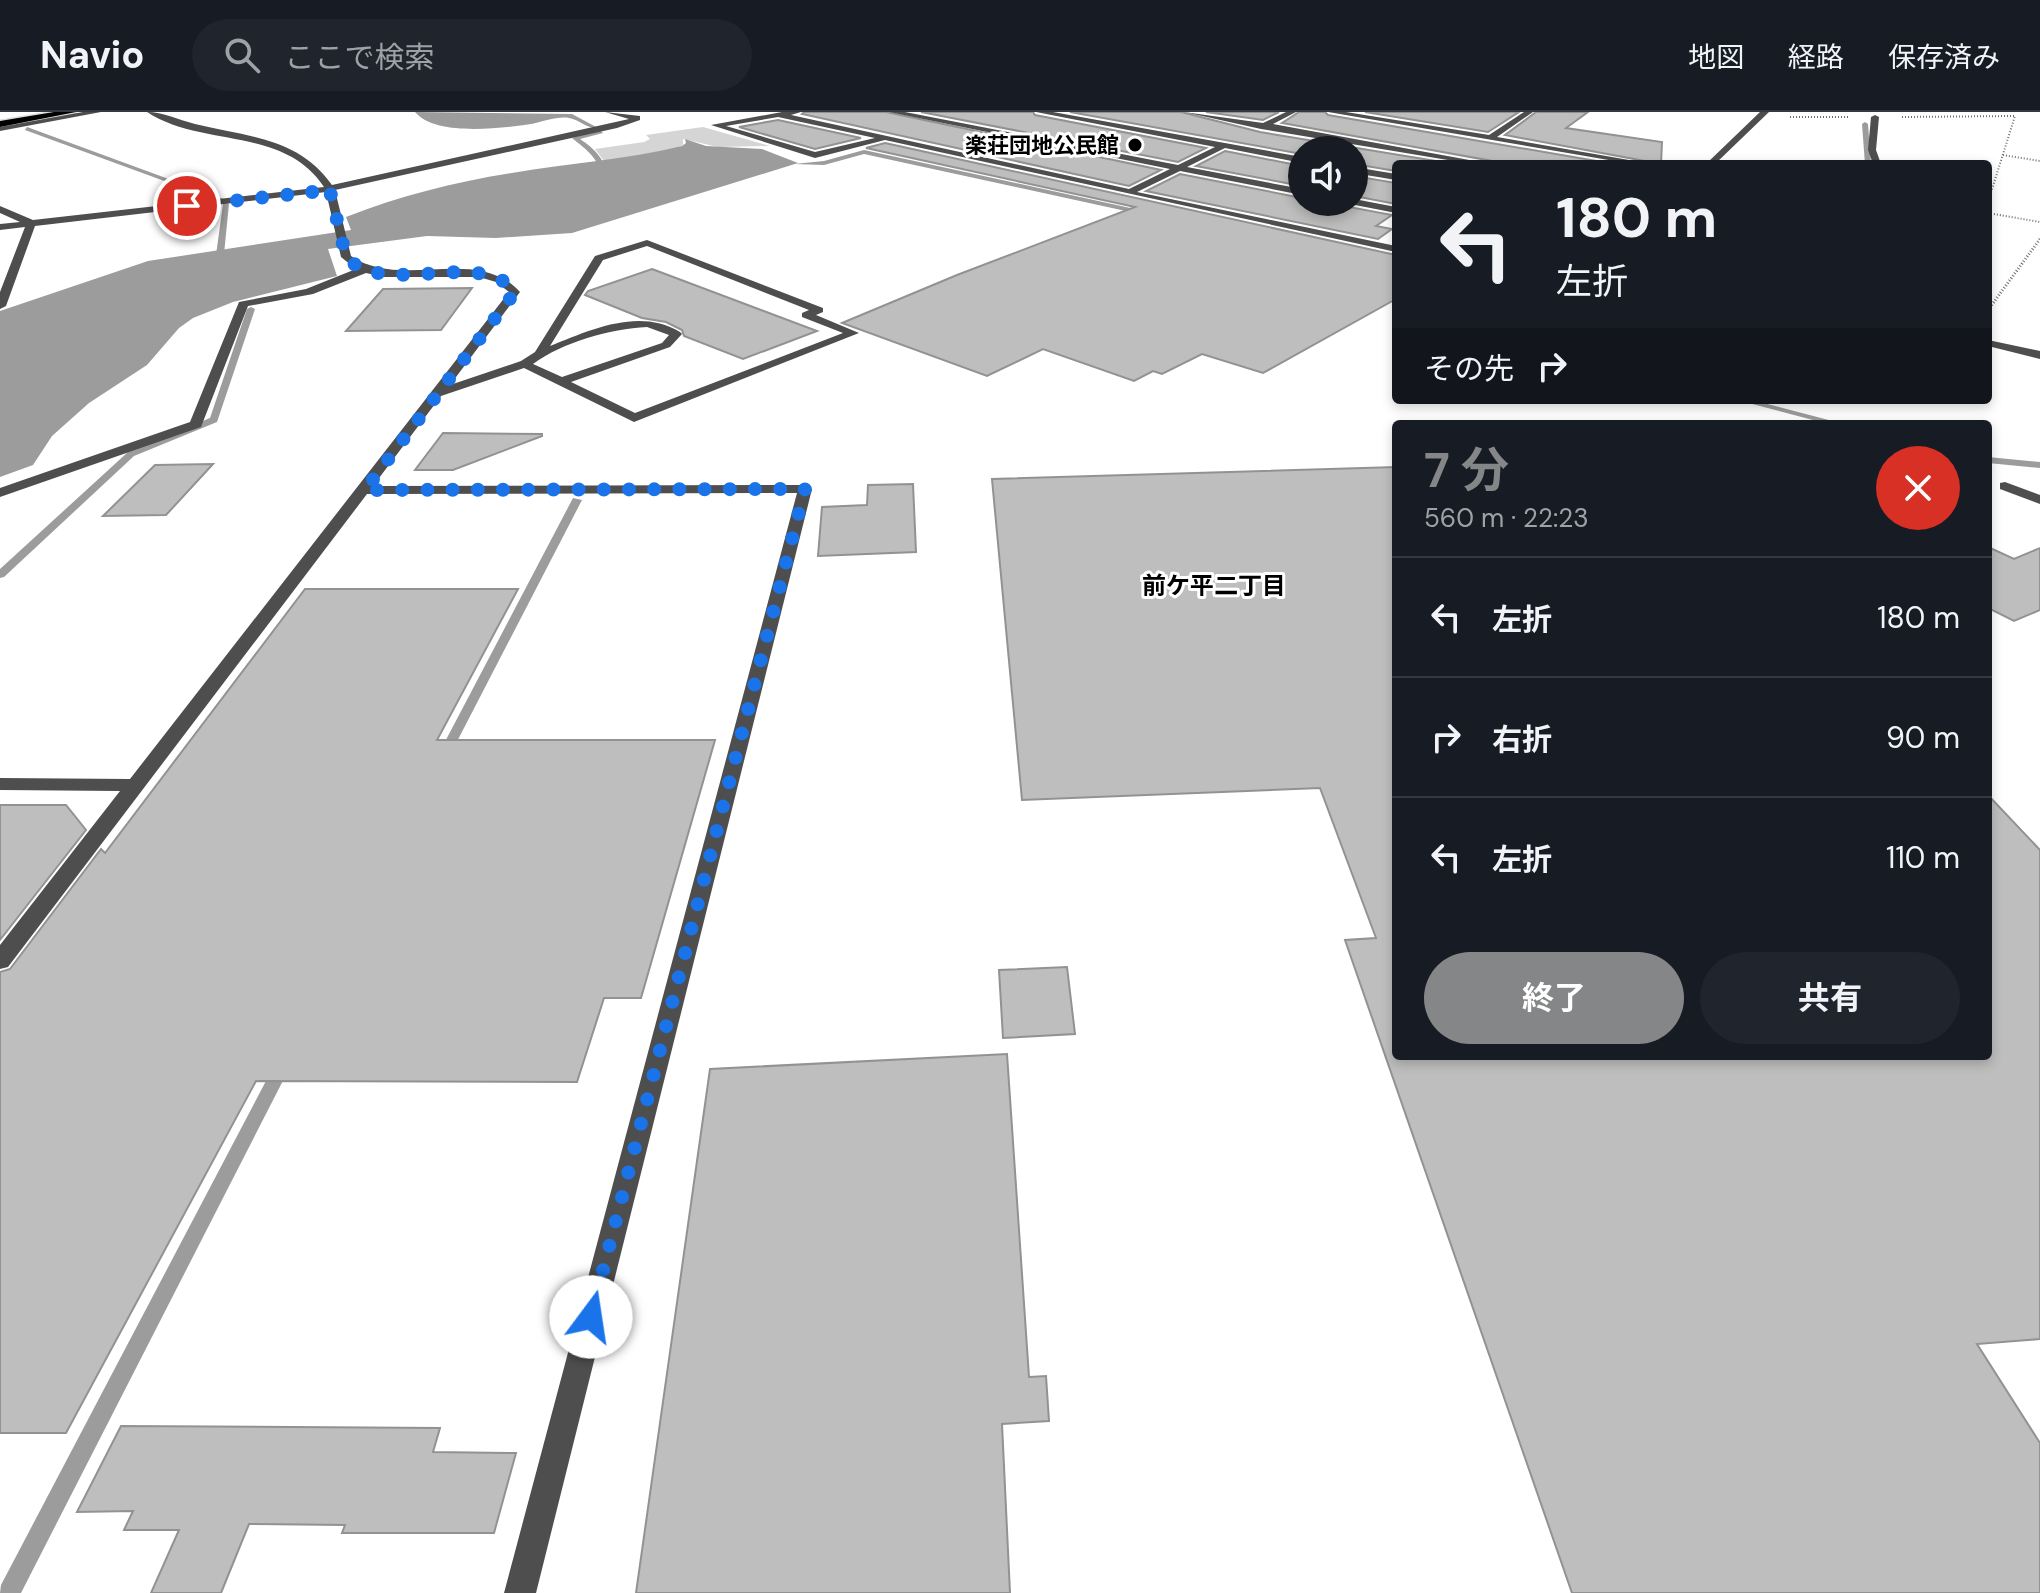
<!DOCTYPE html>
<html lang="ja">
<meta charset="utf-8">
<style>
:root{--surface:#171b24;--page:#20242c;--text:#f1f3f6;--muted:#9ea1a6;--line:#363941;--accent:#858687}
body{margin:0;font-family:"DM Sans","Noto Sans JP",sans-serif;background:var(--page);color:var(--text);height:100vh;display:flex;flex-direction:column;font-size:30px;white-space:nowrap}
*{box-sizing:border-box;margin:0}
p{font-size:26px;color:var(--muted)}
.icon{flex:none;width:44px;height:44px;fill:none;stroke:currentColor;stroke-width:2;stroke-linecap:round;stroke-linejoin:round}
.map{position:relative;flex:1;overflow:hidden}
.side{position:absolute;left:1392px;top:308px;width:600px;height:640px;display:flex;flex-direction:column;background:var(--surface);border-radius:8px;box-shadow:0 4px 12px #0003}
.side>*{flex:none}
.hud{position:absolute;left:1392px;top:48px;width:600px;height:244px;border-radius:8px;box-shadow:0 4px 12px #0003;background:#171b24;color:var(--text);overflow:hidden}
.buttons{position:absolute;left:1288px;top:24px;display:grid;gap:16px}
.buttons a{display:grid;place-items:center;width:80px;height:80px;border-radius:50%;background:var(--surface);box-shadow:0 4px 12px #0003;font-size:40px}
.pin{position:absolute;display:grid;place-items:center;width:68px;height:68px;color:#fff;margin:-34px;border:4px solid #fff;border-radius:50%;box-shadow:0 2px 8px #0007}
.me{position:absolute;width:88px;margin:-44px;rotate:14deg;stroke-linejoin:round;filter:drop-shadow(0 0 6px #0008)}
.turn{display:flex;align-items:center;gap:28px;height:168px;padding:0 32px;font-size:36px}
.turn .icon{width:104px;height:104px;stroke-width:2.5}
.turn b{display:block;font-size:56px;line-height:68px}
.then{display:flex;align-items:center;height:76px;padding:0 32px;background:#0003;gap:16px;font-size:30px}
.round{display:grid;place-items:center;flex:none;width:84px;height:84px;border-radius:42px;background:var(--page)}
.summary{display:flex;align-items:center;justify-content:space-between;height:136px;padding:0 32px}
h1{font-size:48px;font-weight:700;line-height:60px;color:var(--accent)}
.primary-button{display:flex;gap:16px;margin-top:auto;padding:16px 32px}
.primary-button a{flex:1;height:92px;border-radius:48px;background:var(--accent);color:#fff;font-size:32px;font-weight:700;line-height:92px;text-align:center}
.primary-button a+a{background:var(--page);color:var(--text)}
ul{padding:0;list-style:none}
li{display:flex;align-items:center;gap:24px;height:120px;padding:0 32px;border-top:2px solid var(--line)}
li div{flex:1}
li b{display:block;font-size:30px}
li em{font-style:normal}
header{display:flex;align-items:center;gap:48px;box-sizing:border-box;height:112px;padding:0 40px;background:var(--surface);border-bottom:2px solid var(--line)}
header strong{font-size:38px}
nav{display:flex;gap:44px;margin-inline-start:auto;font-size:28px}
.search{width:560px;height:72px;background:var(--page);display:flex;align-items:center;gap:20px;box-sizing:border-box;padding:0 28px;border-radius:44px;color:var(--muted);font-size:30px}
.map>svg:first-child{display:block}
.green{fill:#d5d5d5}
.water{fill:#9c9c9c}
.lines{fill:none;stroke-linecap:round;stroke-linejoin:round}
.stream{fill:#9c9c9c;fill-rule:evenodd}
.building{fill:#bebebe;stroke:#929292;stroke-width:2}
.highway-casing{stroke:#dbdbdb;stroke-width:3}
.path-far1{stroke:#707070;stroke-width:2;stroke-dasharray:1 2;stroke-linecap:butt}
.path{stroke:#707070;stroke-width:3;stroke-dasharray:1 2;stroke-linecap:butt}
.minor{fill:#4e4e4e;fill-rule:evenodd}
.highway{fill:#000;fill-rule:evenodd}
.route{stroke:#1a73e8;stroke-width:14;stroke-dasharray:0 25.2}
.poi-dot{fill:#000;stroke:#fff;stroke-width:3}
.labels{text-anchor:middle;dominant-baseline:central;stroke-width:6;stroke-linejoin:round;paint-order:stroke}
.far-poi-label{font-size:22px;font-weight:bold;fill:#000;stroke:#fff;text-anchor:end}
.far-neighbourhood-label{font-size:24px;font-weight:bold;fill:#000;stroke:#fff}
</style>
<header>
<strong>Navio</strong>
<div class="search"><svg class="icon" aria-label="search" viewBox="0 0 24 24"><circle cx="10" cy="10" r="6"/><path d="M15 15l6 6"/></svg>ここで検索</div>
<nav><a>地図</a><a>経路</a><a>保存済み</a></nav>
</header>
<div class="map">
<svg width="2040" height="1481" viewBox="0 0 2040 1481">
<rect width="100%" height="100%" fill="#fff"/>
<path class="green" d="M703,15L770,34L718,35L683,27V33L677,36L611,49H604L595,37L644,30L650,27L646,23Z"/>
<g class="water">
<path d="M415,0L572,2L598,16C587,17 580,8 569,6C558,4 542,10 531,12C502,16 436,25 415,0Z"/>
<path d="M685,27L706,34L762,37L798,51L572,121L496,126L427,124L328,137L337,164L233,190L193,206L179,216L147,253L89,291L52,324L33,353L0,365V199L148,149L351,118L346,105C400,84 455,70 512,61C569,51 625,48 682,34L686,31Z"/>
</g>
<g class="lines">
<g class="stream">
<path d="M1865,10L1868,12L1871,52H1865L1862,12Z"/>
<path d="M27,15L223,87L224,88L219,89L25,18Z"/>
<path d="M599,17L603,21L580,27C595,37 606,48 608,67L605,69L602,67C600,47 587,38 572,26Z"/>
<path d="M864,38L1144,99L1147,101L1144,103L864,42L824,53L794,52L824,49Z"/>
<path d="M226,90L229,92L224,142L234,145L231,149L216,143L223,92Z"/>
<path d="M251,195L255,197L217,310L134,344L4,465L0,466V457L128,340L210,306L247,197Z"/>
<path d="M1737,288H1752L1844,312H1828Z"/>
<path d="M1988,345L2040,350V356L1988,351Z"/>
<path d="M573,386L582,388L450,643L449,646H439L438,643Z"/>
<path d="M283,946L289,948L291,953L21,1481H0L1,1473L277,948Z"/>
</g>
</g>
<g class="building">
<path d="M804,0H886L1161,58L1129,74L802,2Z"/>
<path d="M921,0H1033L1035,3L1206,36L1178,50Z"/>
<path d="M1070,0H1181L1260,20L1454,52H1396V59L1354,52V38H1302V42Z"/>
<path d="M1206,0H1279L1263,8Z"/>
<path d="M1299,0H1325L1328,3L1614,52H1494L1492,49L1282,11Z"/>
<path d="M1365,0H1519L1488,20Z"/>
<path d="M1536,0H1588L1566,16L1662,30L1661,52L1505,23Z"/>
<path d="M778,8L861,26L815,37L739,15Z"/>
<path d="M885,31L1396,143V187L1263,261L1202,242L1162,262L1153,259L1134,269L1043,237L987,264L842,211L957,163L1135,95L866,36Z"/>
<path d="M1225,39L1302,54V74L1196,54Z"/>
<path d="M1180,62L1302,86V90H1348L1349,95L1392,103L1376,114L1392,117L1378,127L1146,79Z"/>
<path d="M1354,64L1396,71V92L1354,84Z"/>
<path d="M652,157L817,219L743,247L684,224L682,218L666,210L642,206L585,183L588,179Z"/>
<path d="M472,176L441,218L346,219L383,177Z"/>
<path d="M443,321L542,322V324L453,358H415Z"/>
<path d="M213,352L166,403L103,404L155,353Z"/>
<path d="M1396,355V944H1988V683L2040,738V1227L1977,1232L2040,1331V1481H1572L1345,828L1376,826L1320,676L1022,688L992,367Z"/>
<path d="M913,372L916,440L818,444L822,395L867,393L868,373Z"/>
<path d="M1988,435L2014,447L2040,436V498L2014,509L1988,496Z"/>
<path d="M305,477H518L437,628H715L641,886H604L577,970L256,969L66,1321H0V860L10,857L101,737L105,741Z"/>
<path d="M0,693H66L86,718L0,828Z"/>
<path d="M1067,855L1075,922L1003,926L999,858Z"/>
<path d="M1007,942L1029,1265L1046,1264L1049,1309L1002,1312L1010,1481H636L710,957Z"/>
<path d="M121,1314L440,1316L433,1340L516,1341L494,1421H342L345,1413L249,1412L221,1481H151L179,1418H124L133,1399L77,1400Z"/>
</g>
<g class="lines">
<g class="highway-casing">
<path id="highway" d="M54,0H76L0,15V9Z"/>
</g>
<g class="path-far1">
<path d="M1790,5H1848"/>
<path d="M1902,5L2015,4L1988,90"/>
<path d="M2003,43L2040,49"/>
<path d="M1988,101L2040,110"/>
</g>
<path class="path" d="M1988,198L2040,127"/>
<g class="minor">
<path d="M83,0H101L0,19V15Z"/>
<path d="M147,0C163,0 179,8 195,12C248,25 298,25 332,73L629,7L605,0L640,4V8L617,16L335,78L351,144C402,179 476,132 520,180L450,273L521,249L535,240L595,144L647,128L823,196V200L816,203L859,221L634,310L524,256L441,284L373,374L805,373L812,377L536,1481H504L797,381L367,382L8,855L0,857V833L120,679L0,678V666L130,667L509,180L496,170L479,165H384L366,161L313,182L248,194L201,315L0,385V376L190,310L239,190L306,177L356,157L341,145L326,80L35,114L6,194L0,197V180L25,115L0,118V112L20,110L0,101V94L33,108L324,75C284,14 202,36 147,0ZM647,134L809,198L802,201V205L843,221L635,301L571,270L670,235L682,222L680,220C639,195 590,218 550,234L603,148ZM647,215L669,223L662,231L562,265L533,252C563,230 610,217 647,215Z"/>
<path d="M782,0H801L791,3L1129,77L1170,57L889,0H905L1178,53L1215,35L1036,0H1053L1302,45V51L1225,36L1187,55L1302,77V83L1180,59L1137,80L1396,134V140L885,28L815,46L711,13ZM778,5L875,26L815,40L726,14Z"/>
<path d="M1184,0L1263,11L1286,0H1296L1273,12L1491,52H1472L1261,17Z"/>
<path d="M1328,0H1346L1489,23L1524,0H1533L1497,25L1652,52H1632Z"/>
<path d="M1760,0H1769L1715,52H1706Z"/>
<path d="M1875,3L1879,5L1876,38L1881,52H1873L1868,38L1871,5Z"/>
<path d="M1354,55L1396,62V68L1354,61Z"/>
<path d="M1354,87L1396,95V101L1350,92Z"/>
<path d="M1988,228L2040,239V247L1988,234Z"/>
<path d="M2005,370L2040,383V392L2000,377V371Z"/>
</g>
<use href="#highway" class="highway"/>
</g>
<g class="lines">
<path class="route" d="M187,94L312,80L329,75L346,145C385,187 482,135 515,180L365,378L805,377L591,1205"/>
</g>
<circle class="poi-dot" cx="1135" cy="33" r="8"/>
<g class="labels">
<g class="far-poi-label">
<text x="1119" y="33">楽荘団地公民館</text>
</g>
<g class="far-neighbourhood-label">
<text x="1214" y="473">前ケ平二丁目</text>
</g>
</g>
</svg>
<div class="buttons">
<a><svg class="icon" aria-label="sound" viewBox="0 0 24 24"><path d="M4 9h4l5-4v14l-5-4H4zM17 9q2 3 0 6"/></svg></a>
</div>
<div class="pin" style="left:187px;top:94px;background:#d93025"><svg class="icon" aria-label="arrive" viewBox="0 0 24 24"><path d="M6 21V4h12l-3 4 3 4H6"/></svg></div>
<svg class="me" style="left:591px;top:1205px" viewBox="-20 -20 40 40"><circle r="19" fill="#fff"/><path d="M0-13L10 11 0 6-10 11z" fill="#1a73e8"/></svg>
<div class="hud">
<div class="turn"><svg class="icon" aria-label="left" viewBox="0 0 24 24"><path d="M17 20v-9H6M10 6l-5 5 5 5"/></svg><div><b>180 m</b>左折</div></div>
<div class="then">その先<svg class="icon" aria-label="right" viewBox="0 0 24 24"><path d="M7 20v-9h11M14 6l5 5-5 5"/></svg></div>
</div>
<section class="side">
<div class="summary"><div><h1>7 分</h1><p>560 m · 22:23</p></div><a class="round" style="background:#d93025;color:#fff"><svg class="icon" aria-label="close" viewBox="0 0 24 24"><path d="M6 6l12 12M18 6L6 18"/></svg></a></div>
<ul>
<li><svg class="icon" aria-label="left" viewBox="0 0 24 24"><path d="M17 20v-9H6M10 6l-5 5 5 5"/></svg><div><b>左折</b></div><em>180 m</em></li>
<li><svg class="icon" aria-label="right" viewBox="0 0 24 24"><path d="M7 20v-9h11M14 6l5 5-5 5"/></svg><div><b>右折</b></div><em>90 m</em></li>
<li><svg class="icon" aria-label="left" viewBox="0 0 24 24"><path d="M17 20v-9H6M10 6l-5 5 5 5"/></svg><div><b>左折</b></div><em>110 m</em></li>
</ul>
<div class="primary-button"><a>終了</a><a>共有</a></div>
</section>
</div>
